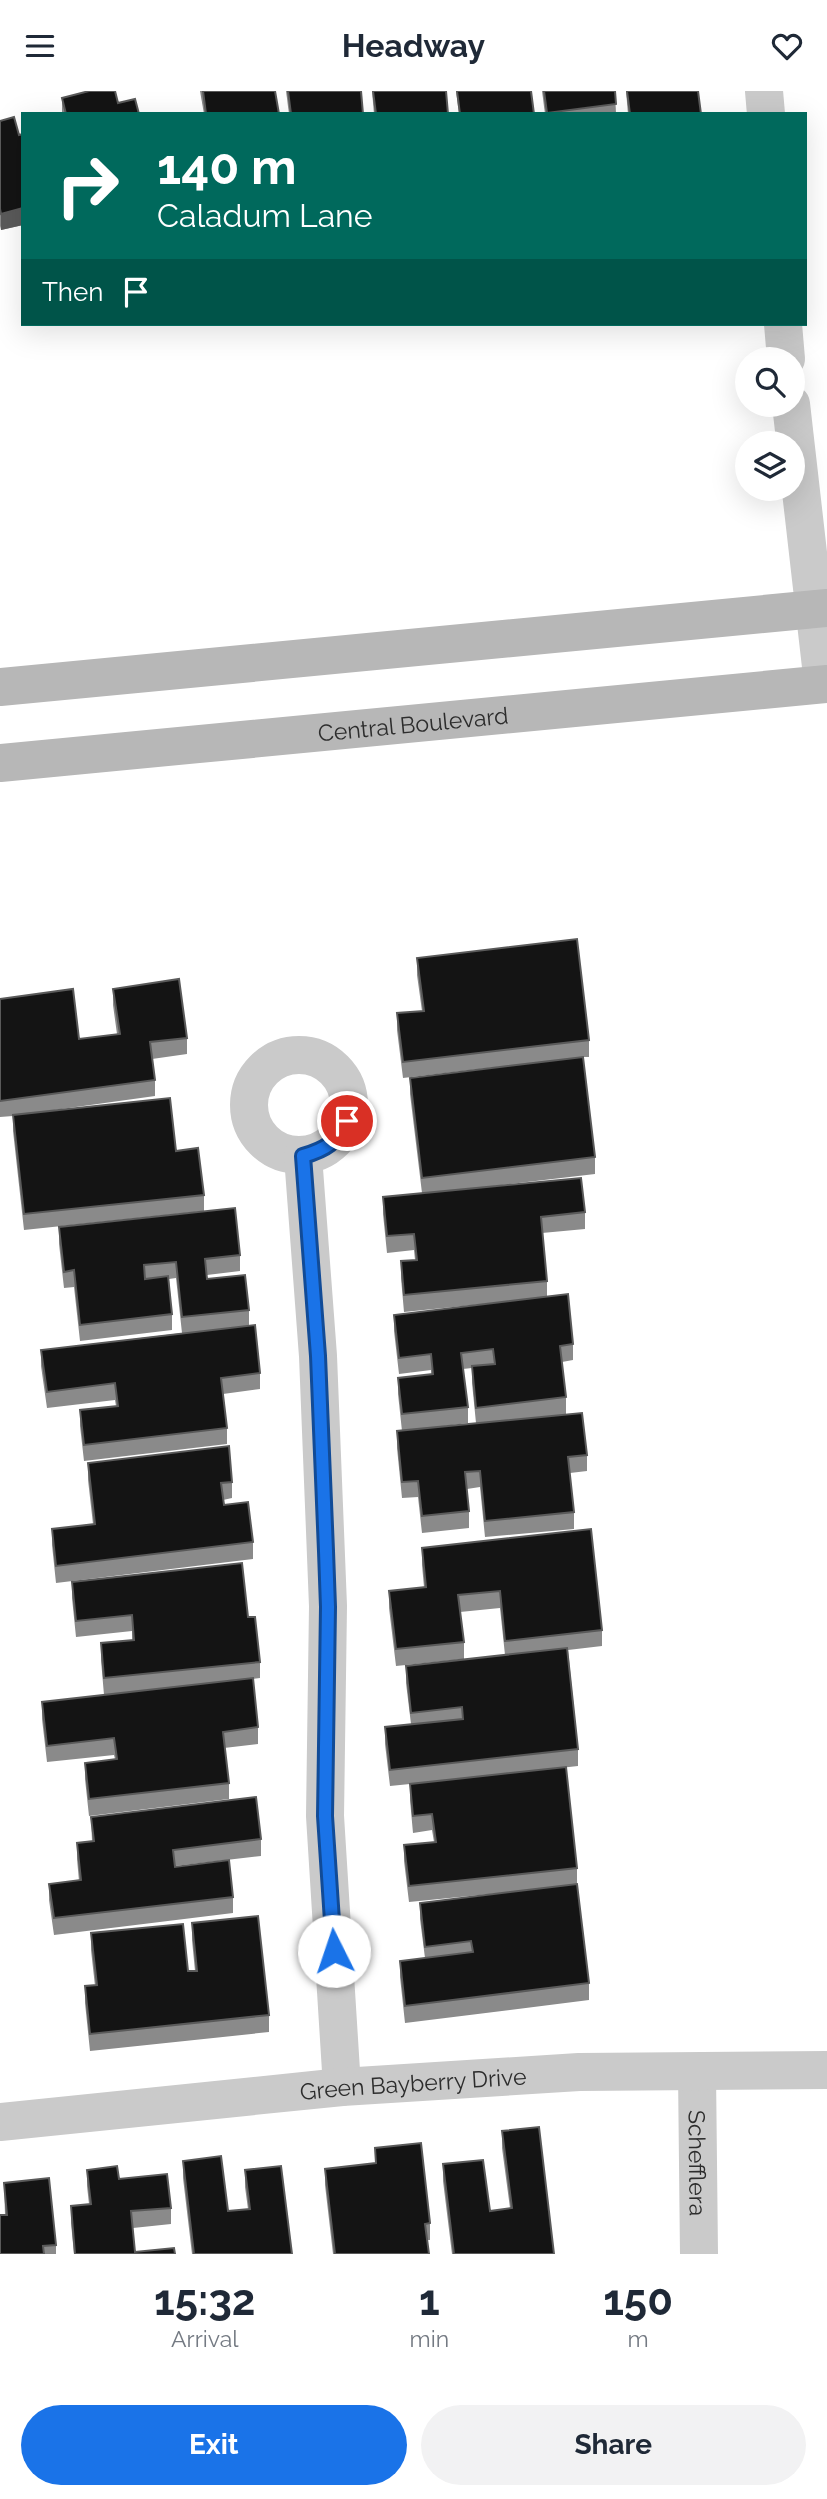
<!DOCTYPE html>
<style>
:root{--surface:#fff;--page:#f2f2f3;--text:#1f2937;--muted:#747a83;--accent:#1a73e8}
body{margin:0;font-family:Raleway,sans-serif;background:var(--page);color:var(--text);height:100vh;display:flex;flex-direction:column;font-size:26px;white-space:nowrap}
*{box-sizing:border-box;margin:0}
p{font-size:23px;color:var(--muted)}
.icon{flex:none;width:38px;height:38px;fill:none;stroke:currentColor;stroke-width:2;stroke-linecap:round;stroke-linejoin:round}
.map{position:relative;height:2163px;overflow:hidden}
.sheet{display:flex;flex-direction:column;background:var(--surface);flex:1}
.sheet>*{flex:none}
.banner{position:absolute;left:21px;top:21px;width:786px;height:214px;border-radius:0px;box-shadow:0 7px 28px #0002;background:#00695c;color:#fff;overflow:hidden}
.buttons{position:absolute;left:735px;top:256px;display:grid;gap:14px}
.buttons a{display:grid;place-items:center;width:70px;height:70px;border-radius:50%;background:var(--surface);box-shadow:0 7px 28px #0002;font-size:35px}
.pin{position:absolute;display:grid;place-items:center;width:60px;height:60px;color:#fff;margin:-30px;border:4px solid #fff;border-radius:50%;box-shadow:0 2px 7px #0007}
.me{position:absolute;width:77px;margin:-38px;rotate:356deg;stroke-linejoin:round;filter:drop-shadow(0 0 5px #0008)}
.turn{display:flex;align-items:center;gap:24px;height:147px;padding:0 21px;font-size:32px}
.turn .icon{width:91px;height:91px;stroke-width:2.5}
.turn b{display:block;font-size:49px;line-height:60px}
.then{display:flex;align-items:center;height:66px;padding:0 21px;background:#0003;gap:14px;font-size:26px}
.eta{display:flex;justify-content:space-evenly;align-items:center;height:119px;text-align:center}
.eta b{font-size:42px;font-weight:700;line-height:49px}
.cta{display:flex;gap:14px;margin-top:auto;padding:14px 21px}
.cta a{flex:1;height:80px;border-radius:42px;background:var(--accent);color:#fff;font-size:28px;font-weight:700;line-height:80px;text-align:center}
.cta a+a{background:var(--page);color:var(--text)}
header{display:flex;justify-content:space-between;align-items:center;height:91px;padding:0 21px;background:var(--surface);font-size:32px;font-weight:700}
.map>svg:first-child{display:block}
.lines{fill:none;stroke-linecap:round;stroke-linejoin:round}
.street{stroke:#cacaca;stroke-width:38}
.secondary{stroke:#b7b7b7;stroke-width:38}
.wall{fill:#8a8a8a;fill-rule:evenodd}
.shaded-wall{fill:#5a5a5a}
.building{fill:#141414;stroke:#5a5a5a;stroke-width:2}
.route-casing{stroke:#114b97;stroke-width:18}
.route{stroke:#1a73e8;stroke-width:12}
.labels{text-anchor:middle;dominant-baseline:central;stroke-width:7;stroke-linejoin:round;paint-order:stroke}
.street-label{font-size:23px;fill:#2d2d2d;stroke:#fff}
</style>
<header><svg class="icon" aria-label="menu" viewBox="0 0 24 24"><path d="M4 6h16M4 12h16M4 18h16"/></svg>Headway<svg class="icon" aria-label="heart" viewBox="0 0 24 24"><path d="M12 20l-8-8c-3-5 5-10 8-4 3-6 11-1 8 4z"/></svg></header>
<div class="map">
<svg width="827" height="2163" viewBox="0 0 827 2163">
<rect width="100%" height="100%" fill="#fff"/>
<g class="lines">
<g class="street">
<path d="M764,0L766,23"/>
<path d="M783,233L786,268"/>
<path d="M791,313L823,593"/>
<circle cx="299" cy="1014" r="50"/>
<path d="M303,1065L318,1265L328,1515L325,1725L342,1996"/>
<path id="s1" d="M697,1981L699,2163"/>
<path id="s2" d="M0,2031L342,1996L579,1981L827,1979"/>
</g>
<g class="secondary">
<path d="M0,596L827,517"/>
<path id="s3" d="M0,672L827,593"/>
</g>
</g>
<g class="wall">
<path d="M200,0H275L279,23H204Z"/>
<path d="M286,0H361L363,23H289Z"/>
<path d="M372,0H446L448,23H374Z"/>
<path d="M456,0H531L534,23H459Z"/>
<path d="M542,0H615L616,23H545Z"/>
<path d="M626,0H698L701,23H628Z"/>
<path d="M62,7L118,12L139,23H62Z"/>
<path d="M0,30L19,44L23,43V134L1,139L0,135Z"/>
<path d="M417,867L589,949V966H583L595,1066V1083L494,1095L585,1121V1138L542,1142L547,1190V1206L573,1253V1269L562,1271L566,1306V1323L587,1364V1380L570,1382L574,1421V1438L485,1446L480,1396L467,1398L469,1420V1437L422,1442L418,1406L402,1407L397,1357V1340H402L398,1303V1287L431,1283V1279L399,1283L394,1240V1224L521,1209L404,1221L401,1187V1170L415,1169L414,1159L387,1162L383,1123V1106L422,1102L410,1003V987L505,975L403,987L397,939V922L422,920L417,884ZM472,1277V1292L476,1332L420,1338L468,1332V1316L463,1278Z"/>
<path d="M113,898L187,947V963L152,968L155,989V1005L40,1021L176,1060L204,1104V1120L24,1139L13,1040V1025L0,1026V908L79,948L117,943L113,914Z"/>
<path d="M59,1136L240,1164V1180L207,1184V1188L249,1219V1234L260,1282V1298L223,1303L227,1337V1353L84,1370L80,1335V1319L116,1315L115,1309L47,1317L41,1275V1259L182,1242L176,1187L169,1188L172,1223V1239L80,1250L74,1196L64,1197L59,1153Z"/>
<path d="M88,1372L232,1391V1407L223,1409L224,1414L253,1451V1468L56,1492L52,1454V1438L93,1433L88,1389Z"/>
<path d="M422,1457L602,1539V1555L568,1559L578,1658V1675L422,1692L577,1777V1793L589,1892V1909L405,1932L400,1886V1870L425,1867L420,1828V1812L520,1800L409,1811L404,1770V1754L434,1751L432,1739L413,1742L410,1709V1693L390,1695L385,1653V1636L411,1633L406,1592V1575L505,1564L500,1517L460,1521L464,1551V1568L396,1575L389,1517V1500L424,1496L422,1474Z"/>
<path d="M72,1491L248,1526L260,1571V1587L253,1588L258,1636V1653L224,1657L229,1692V1708L89,1725L85,1688V1672L115,1668L114,1664L47,1671L42,1628V1611L165,1597L104,1604L101,1569V1552L132,1549V1540L76,1546L72,1507Z"/>
<path d="M91,1726L261,1748V1765L175,1775L233,1806V1822L54,1844L49,1809V1793L79,1790L77,1768V1752L92,1750Z"/>
<path d="M192,1832L269,1924V1941L90,1960L85,1912V1895H95L91,1859V1842L188,1880H195L192,1849Z"/>
<path d="M502,2040L554,2163H452L443,2090V2073L490,2120L510,2117L502,2057Z"/>
<path d="M375,2057L430,2132V2149H427L429,2163H333L325,2094V2078L375,2072Z"/>
<path d="M183,2070L228,2120L248,2118L245,2096V2079L292,2163H192L183,2087Z"/>
<path d="M87,2079L119,2088L171,2117V2133L133,2137L135,2161L175,2163H74L71,2132V2115L89,2113L87,2095Z"/>
<path d="M4,2092L56,2154V2163H0L5,2124Z"/>
</g>
<path class="shaded-wall" d="M23,117V134L1,139V123Z"/>
<g class="building">
<path d="M89,0H115L118,12L135,8L139,23H66L62,7Z"/>
<path d="M203,0H275L279,23H206Z"/>
<path d="M288,0H361L363,23H291Z"/>
<path d="M373,0H446L448,23H376Z"/>
<path d="M457,0H531L534,23H460Z"/>
<path d="M544,0H615L616,13L547,22Z"/>
<path d="M627,0H698L701,23H630Z"/>
<path d="M14,26L19,44L23,43V117L1,123L0,118V30Z"/>
<path d="M577,848L589,949L403,971L397,922L424,920L417,867Z"/>
<path d="M179,888L187,947L150,951L155,989L0,1010V908L73,898L79,948L120,943L113,898Z"/>
<path d="M583,966L595,1066L422,1087L410,987Z"/>
<path d="M170,1007L176,1060L198,1057L204,1104L24,1123L13,1024Z"/>
<path d="M581,1087L585,1121L541,1126L547,1190L404,1204L401,1170L417,1169L414,1143L387,1145L383,1106Z"/>
<path d="M235,1117L240,1164L205,1168L207,1188L245,1184L249,1219L182,1226L176,1171L144,1174L145,1188L168,1185L172,1223L80,1234L74,1179L64,1181L59,1136Z"/>
<path d="M568,1203L573,1253L560,1255L566,1306L476,1317L472,1275L495,1273L493,1258L461,1262L468,1316L402,1323L398,1287L433,1283L431,1263L399,1267L394,1224Z"/>
<path d="M255,1234L260,1282L221,1287L227,1337L84,1354L80,1319L118,1315L115,1292L47,1301L41,1259Z"/>
<path d="M582,1322L587,1364L568,1366L574,1421L485,1430L480,1380L465,1381L469,1420L422,1425L418,1390L402,1391L397,1340Z"/>
<path d="M229,1355L232,1391L221,1392L224,1414L248,1411L253,1451L56,1475L52,1438L95,1433L88,1372Z"/>
<path d="M591,1438L602,1539L505,1550L500,1500L458,1504L464,1551L396,1558L389,1500L426,1496L422,1457Z"/>
<path d="M242,1472L248,1526H255L260,1571L104,1587L101,1552L134,1549L132,1524L76,1530L72,1491Z"/>
<path d="M567,1557L578,1658L390,1679L385,1636L463,1628L462,1616L411,1622L406,1575Z"/>
<path d="M253,1587L258,1636L223,1641L229,1692L89,1708L85,1672L117,1668L114,1647L47,1655L42,1611Z"/>
<path d="M566,1676L577,1777L409,1795L404,1754L436,1751L432,1723L413,1725L410,1693Z"/>
<path d="M256,1706L261,1748L173,1759L175,1776L229,1769L233,1806L54,1827L49,1793L81,1789L77,1752L94,1750L91,1726Z"/>
<path d="M577,1793L589,1892L405,1915L400,1870L473,1861L471,1850L425,1856L420,1812Z"/>
<path d="M258,1825L269,1924L90,1943L85,1895L97,1894L91,1842L183,1833L188,1880H197L192,1832Z"/>
<path d="M539,2036L554,2163H454L443,2073L483,2069L490,2120L512,2117L502,2040Z"/>
<path d="M421,2052L430,2132L425,2133L429,2163H335L325,2078L376,2072L375,2057Z"/>
<path d="M221,2065L228,2120L250,2118L245,2079L281,2075L292,2163H194L183,2070Z"/>
<path d="M117,2075L119,2088L167,2083L171,2117L131,2120L135,2161L174,2157L175,2163H75L71,2115L91,2113L87,2079Z"/>
<path d="M49,2087L56,2154L43,2155L44,2163H0V2124H7L4,2092Z"/>
</g>
<g class="lines">
<g class="route-casing">
<path id="route" d="M334,1860L325,1725L328,1516L326,1460L318,1265L303,1065C327,1058 335,1052 347,1030"/>
</g>
<use href="#route" class="route"/>
</g>
<g class="labels">
<g class="street-label">
<text stroke="none"><textPath href="#s3" startOffset="415">Central Boulevard</textPath></text>
<text stroke="none"><textPath href="#s2" startOffset="415">Green Bayberry Drive</textPath></text>
<text stroke="none"><textPath href="#s1" startOffset="91">Schefflera</textPath></text>
</g>
</g>
</svg>
<div class="buttons">
<a><svg class="icon" aria-label="search" viewBox="0 0 24 24"><circle cx="10" cy="10" r="6"/><path d="M15 15l6 6"/></svg></a>
<a><svg class="icon" aria-label="layers" viewBox="0 0 24 24"><path d="M12 4l9 5-9 5-9-5zM3 14l9 5 9-5"/></svg></a>
</div>
<div class="pin" style="left:347px;top:1030px;background:#d93025"><svg class="icon" aria-label="arrive" viewBox="0 0 24 24"><path d="M6 21V4h12l-3 4 3 4H6"/></svg></div>
<svg class="me" style="left:334px;top:1860px" viewBox="-20 -20 40 40"><circle r="19" fill="#fff"/><path d="M0-13L10 11 0 6-10 11z" fill="#1a73e8"/></svg>
<div class="banner">
<div class="turn"><svg class="icon" aria-label="right" viewBox="0 0 24 24"><path d="M7 20v-9h11M14 6l5 5-5 5"/></svg><div><b>140 m</b>Caladum Lane</div></div>
<div class="then">Then<svg class="icon" aria-label="arrive" viewBox="0 0 24 24"><path d="M6 21V4h12l-3 4 3 4H6"/></svg></div>
</div>
</div>
<section class="sheet">
<div class="eta">
<div><b>15:32</b><p>Arrival</p></div>
<div><b>1</b><p>min</p></div>
<div><b>150</b><p>m</p></div>
</div>
<div class="cta"><a>Exit</a><a>Share</a></div>
</section>
